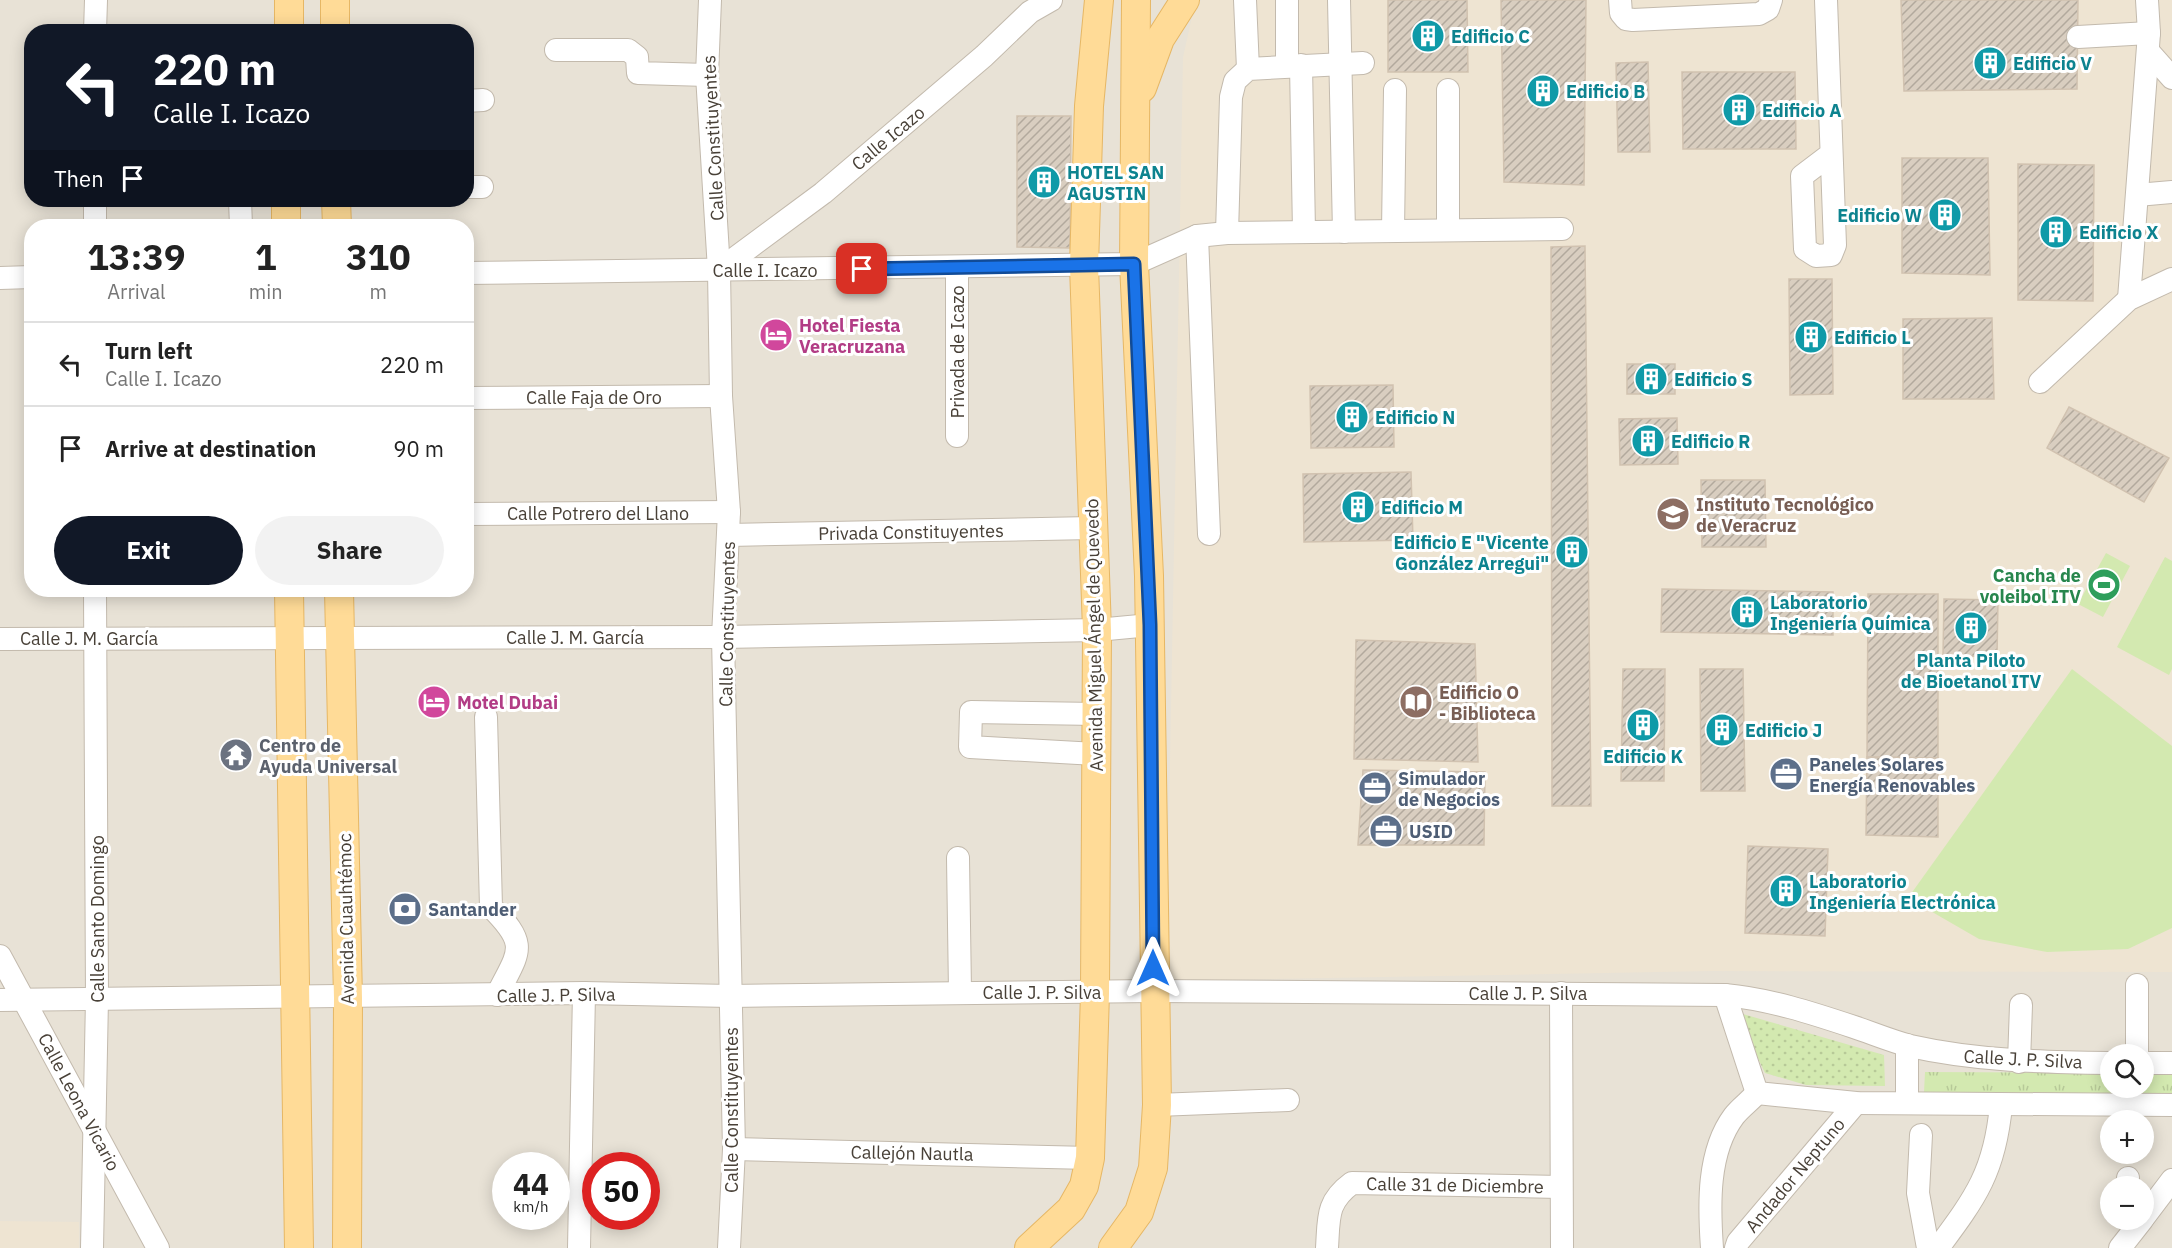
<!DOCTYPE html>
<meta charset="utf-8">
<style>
:root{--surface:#fff;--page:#f2f2f2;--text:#222;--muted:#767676;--line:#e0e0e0;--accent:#111827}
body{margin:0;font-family:"IBM Plex Sans",sans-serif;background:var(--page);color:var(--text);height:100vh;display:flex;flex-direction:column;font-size:22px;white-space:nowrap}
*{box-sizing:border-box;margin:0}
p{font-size:20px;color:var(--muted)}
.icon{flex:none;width:33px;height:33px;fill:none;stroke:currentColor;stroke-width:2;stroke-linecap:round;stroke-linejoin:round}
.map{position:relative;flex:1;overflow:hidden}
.side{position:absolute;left:24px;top:219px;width:450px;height:378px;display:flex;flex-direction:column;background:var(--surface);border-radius:24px;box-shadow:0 3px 15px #0003}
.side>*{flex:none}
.hud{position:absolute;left:24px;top:24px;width:450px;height:183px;border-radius:24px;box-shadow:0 3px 15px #0003;background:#111827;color:#fff;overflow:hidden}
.tools{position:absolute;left:2100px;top:1044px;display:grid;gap:12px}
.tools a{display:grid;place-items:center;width:54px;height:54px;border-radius:50%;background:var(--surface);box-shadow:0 3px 15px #0003;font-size:30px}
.speed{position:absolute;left:492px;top:1152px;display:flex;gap:12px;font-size:30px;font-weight:700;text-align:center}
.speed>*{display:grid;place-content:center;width:78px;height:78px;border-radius:50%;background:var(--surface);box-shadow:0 3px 15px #0003;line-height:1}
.speed small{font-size:15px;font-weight:400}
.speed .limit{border:9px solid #d22;background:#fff;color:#111}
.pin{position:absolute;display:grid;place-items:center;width:51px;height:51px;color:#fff;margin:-26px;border-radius:12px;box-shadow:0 3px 9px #0006}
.me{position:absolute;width:66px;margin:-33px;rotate:0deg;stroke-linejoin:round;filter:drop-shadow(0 0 4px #0008)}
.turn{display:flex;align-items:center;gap:21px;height:126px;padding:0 30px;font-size:27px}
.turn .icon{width:78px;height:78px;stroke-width:2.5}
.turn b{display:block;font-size:42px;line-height:51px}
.then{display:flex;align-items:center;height:57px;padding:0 30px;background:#0003;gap:12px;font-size:22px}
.eta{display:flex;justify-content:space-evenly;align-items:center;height:102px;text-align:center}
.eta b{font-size:36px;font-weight:800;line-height:42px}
.button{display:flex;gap:12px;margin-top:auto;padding:12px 30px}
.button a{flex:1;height:69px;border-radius:36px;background:var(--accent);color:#fff;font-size:24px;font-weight:800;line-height:69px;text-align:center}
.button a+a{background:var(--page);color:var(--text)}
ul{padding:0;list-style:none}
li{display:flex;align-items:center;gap:18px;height:84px;padding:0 30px;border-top:2px solid var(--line)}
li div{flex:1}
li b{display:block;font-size:22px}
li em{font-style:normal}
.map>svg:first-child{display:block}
.residential{fill:#e8e2d6;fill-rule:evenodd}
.education{fill:#eee4d2}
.grass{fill:url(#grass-tufts)}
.park{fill:url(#park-dots)}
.pitch{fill:#d3e9b0}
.building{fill:url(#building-hatch);stroke:#d1c2b0;stroke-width:1.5}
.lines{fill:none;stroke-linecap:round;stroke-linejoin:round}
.minor-casing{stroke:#c3baad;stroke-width:24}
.major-casing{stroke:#e6b765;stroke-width:30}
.minor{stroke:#fff;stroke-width:22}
.major{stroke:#ffdb97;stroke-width:28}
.route-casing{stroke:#114b97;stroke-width:15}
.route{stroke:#1a73e8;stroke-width:10}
.labels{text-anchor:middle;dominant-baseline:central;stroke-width:6;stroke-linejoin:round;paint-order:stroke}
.culture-label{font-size:18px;font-weight:bold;fill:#0d838f;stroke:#fff;text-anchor:start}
.street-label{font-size:18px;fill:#484037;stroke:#fff}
.hotel-label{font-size:18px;font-weight:bold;fill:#b23c85;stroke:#fff;text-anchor:start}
.education-label{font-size:18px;font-weight:bold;fill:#785e54;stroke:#fff;text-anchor:start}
.leisure-label{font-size:18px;font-weight:bold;fill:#27864d;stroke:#fff;text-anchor:end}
.worship-label{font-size:18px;font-weight:bold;fill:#5b616d;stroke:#fff;text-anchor:start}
.service-label{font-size:18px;font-weight:bold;fill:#4e5e75;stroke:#fff;text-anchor:start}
</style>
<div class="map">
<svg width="2172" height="1248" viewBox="0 0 2172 1248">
<defs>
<pattern id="grass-tufts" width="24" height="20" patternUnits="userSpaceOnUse" patternTransform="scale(1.5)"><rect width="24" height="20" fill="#d3e9b0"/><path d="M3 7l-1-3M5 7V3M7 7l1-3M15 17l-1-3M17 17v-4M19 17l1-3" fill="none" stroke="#b7c998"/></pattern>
<pattern id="park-dots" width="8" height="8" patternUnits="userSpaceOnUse" patternTransform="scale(1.5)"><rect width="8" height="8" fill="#d3e9b0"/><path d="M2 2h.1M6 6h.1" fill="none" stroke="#b7c998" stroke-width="1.8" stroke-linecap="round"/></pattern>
<pattern id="building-hatch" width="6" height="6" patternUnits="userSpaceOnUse" patternTransform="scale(1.5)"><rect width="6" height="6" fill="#d9cec0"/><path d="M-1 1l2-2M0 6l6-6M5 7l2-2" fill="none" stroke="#b2a99d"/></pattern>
</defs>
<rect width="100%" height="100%" fill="#f4f0e8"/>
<path class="residential" d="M0,0H2172V1248H0ZM32,32H466V200H32ZM32,226H466V590H32ZM2110,1054H2144V1088H2110ZM2110,1120H2144V1154H2110ZM506,1166H556V1216H506ZM596,1166H646V1216H596ZM2110,1186H2144V1220H2110Z"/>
<g class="education">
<path d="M1201,0H2172V972L1711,971L1166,981L1183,57L1193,12Z"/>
<path d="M0,1221L79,1222V1248H0Z"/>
</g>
<path class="grass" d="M1925,1072L2110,1073V1088H2144V1073L2172,1074V1094L1924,1092Z"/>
<path class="park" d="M1736,1012L1884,1055L1885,1086L1806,1085L1765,1073Z"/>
<g class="pitch">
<path d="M2106,553L2130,566L2103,617L2078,604Z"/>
<path d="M2165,557L2172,561V669L2169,675L2117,647Z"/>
<path d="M2072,669L2172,746V928L2128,949L2047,952L1979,939L1908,898Z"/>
</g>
<g class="building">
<path d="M1388,0H1467L1468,72H1388Z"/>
<path d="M1501,0H1586L1584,185L1504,182Z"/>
<path d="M1901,0H2078L2077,89L1904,91Z"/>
<path d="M1648,62L1650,152H1618L1616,63Z"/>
<path d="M1682,72H1795L1796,149H1683Z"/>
<path d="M1017,116H1071L1070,248L1017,247Z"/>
<path d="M1902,158H1988L1990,275L1902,273Z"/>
<path d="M2018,164L2094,165L2093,301L2018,300Z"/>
<path d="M1585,246L1591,806H1552L1551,247Z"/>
<path d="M1789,279H1832L1833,394L1790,395Z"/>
<path d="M1992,318L1994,399H1903V319Z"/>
<rect x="1627" y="364" width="48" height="30"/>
<path d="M1393,385L1394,447L1311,448L1310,386Z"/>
<path d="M2069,407L2169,458L2144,502L2047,448Z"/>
<path d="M1677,418L1678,464L1620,465L1619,419Z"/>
<path d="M1411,472L1413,540L1304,542L1303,474Z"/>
<path d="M1701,480H1765L1766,547H1702Z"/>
<path d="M1662,589L1833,592V635L1661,632Z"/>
<path d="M1868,594H1938V758L1867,757Z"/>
<path d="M1944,599L1998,600L1997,657L1943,655Z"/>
<path d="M1356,640L1475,644L1478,762L1354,759Z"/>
<path d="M1623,669H1665L1664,781H1621Z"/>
<path d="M1700,669H1743L1745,791H1701Z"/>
<path d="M1867,757L1938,758V837L1866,835Z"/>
<path d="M1363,770L1485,772L1484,845H1358Z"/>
<path d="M1748,846L1828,849L1825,936L1745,933Z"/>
</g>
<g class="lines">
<g class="minor-casing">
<g id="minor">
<path d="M710,0L707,75L719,270L721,396L729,512L723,637L734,1149L729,1248"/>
<path d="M1245,0L1248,69"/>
<path d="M1287,0V66"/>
<path d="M1339,0L1344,232"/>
<path d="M1620,0L1621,13L1626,19L1633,20L1759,14L1768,9L1771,0"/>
<path d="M1826,0L1835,245L1831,255L1816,256L1805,249L1802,176L1831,154"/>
<path d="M95,32L96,0"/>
<path d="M2078,37L2149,33"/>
<path d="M556,50H628L637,57L638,73L707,75"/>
<path d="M2148,51L2172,78"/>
<path d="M1301,65L1304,232"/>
<path d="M466,101L483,100"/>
<path d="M466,187H482"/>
<path d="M2137,195L2172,192"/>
<path d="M240,200L241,226"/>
<path d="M95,226V200"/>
<path d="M1448,230V90"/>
<path d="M1393,231L1395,90"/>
<path d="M1227,233L1231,97L1235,81L1248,69L1363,63"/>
<path d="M1197,236L1209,534"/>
<path d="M719,270L823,193L984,56L1030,12L1051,0"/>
<path d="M466,273L1134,264L1197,236L1227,233L1562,229"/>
<path d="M0,278L32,277"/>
<path d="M2129,299L2149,33L2147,0"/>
<path d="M2040,382L2129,299L2172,279"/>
<path d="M466,398L721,396"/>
<path d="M957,436V268"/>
<path d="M466,514L729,512"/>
<path d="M729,535L1092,528"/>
<path d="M0,639L723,637L1097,630L1150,625"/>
<path d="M486,717L491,907C530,946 519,951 497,995"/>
<path d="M1096,754L970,747L971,712L1097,714"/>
<path d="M958,858L960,992"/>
<path d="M0,956L158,1248"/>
<path d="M1561,993L1562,1248"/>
<path d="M1725,995L1757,1093"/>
<path d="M0,1000L584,993L730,996L1153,991L1725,995C1769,999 1812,1013 1854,1027C1872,1033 1891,1041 1910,1046C1977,1061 2042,1062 2110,1063"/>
<path d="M2137,1054V985"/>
<path d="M2019,1062L2021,1005"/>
<path d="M2144,1063H2172"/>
<path d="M1757,1093L1856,1103L2172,1105"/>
<path d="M1907,1103V1045"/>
<path d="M1157,1105L1288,1100"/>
<path d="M1921,1135L1918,1193L1928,1248"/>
<path d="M734,1149L1090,1158"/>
<path d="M2127,1186L2128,1178"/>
<path d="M2144,1217L2172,1180"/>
<path d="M92,1248L97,999L95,590"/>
<path d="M579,1248L584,993"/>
<path d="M1327,1248C1329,1218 1326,1202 1352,1183L1560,1187"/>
<path d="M1712,1248C1709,1206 1707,1152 1734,1116C1740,1108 1750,1101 1757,1093"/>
<path d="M1736,1248L1738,1242L1856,1103"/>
<path d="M1938,1248C1976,1197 1995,1171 2001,1105"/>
<path d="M2120,1248L2142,1220"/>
</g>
</g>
<g class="major-casing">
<g id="major">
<path d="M335,0V32"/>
<path d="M289,32V0"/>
<path d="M1142,88L1160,39L1185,0"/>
<path d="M336,200L337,226"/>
<path d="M286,226V200"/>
<path d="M289,590L299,1248"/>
<path d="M339,590L348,998L347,1248"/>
<path d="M1029,1248L1071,1209L1084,1186L1090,1158L1095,993L1097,630L1084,266L1089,106L1099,0"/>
<path d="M1113,1248L1139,1212L1153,1168L1157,1105L1149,576L1134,264L1136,0"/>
</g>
</g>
<use href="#minor" class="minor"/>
<use href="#major" class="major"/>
</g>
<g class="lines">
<g class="route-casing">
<path id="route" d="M862,269L1134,264L1150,625L1153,968"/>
</g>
<use href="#route" class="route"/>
</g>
<defs>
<g id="building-disc" transform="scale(1.725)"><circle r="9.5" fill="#0f9aa8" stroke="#fff"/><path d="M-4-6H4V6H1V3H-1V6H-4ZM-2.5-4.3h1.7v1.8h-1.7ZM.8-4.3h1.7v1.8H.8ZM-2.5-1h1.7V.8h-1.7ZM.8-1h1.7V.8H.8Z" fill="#fff"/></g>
<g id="hotel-disc" transform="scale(1.725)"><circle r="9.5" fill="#d1479c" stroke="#fff"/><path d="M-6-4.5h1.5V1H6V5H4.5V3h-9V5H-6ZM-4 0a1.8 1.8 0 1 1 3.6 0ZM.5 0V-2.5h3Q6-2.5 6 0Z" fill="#fff"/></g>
<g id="university-disc" transform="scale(1.725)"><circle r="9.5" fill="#8d6e63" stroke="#fff"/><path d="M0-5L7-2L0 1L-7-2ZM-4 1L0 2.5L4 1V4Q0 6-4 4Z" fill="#fff"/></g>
<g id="stadium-disc" transform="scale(1.725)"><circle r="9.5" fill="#2e9e5b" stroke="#fff"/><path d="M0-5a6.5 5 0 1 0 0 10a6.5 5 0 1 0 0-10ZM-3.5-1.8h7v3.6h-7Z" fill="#fff"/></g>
<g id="library-disc" transform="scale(1.725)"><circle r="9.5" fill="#8d6e63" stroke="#fff"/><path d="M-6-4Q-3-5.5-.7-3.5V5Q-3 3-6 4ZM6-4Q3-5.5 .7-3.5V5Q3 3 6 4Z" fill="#fff"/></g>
<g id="temple-disc" transform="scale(1.725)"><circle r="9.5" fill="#6b7280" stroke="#fff"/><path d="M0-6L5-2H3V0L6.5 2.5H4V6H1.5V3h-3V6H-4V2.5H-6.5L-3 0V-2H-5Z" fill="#fff"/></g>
<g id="office-disc" transform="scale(1.725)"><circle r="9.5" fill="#5c6f8a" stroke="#fff"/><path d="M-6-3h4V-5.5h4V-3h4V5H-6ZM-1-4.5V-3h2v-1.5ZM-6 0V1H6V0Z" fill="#fff"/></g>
<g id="bank-disc" transform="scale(1.725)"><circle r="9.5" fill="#5c6f8a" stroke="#fff"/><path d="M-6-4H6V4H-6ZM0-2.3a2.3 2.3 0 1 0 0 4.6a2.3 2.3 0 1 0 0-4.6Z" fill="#fff"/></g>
</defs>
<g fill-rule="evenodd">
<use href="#building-disc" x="1428" y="36"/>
<use href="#building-disc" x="1990" y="63"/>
<use href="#building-disc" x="1543" y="91"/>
<use href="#building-disc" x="1739" y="110"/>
<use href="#building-disc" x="1044" y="182"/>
<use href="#building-disc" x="1945" y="215"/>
<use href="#building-disc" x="2056" y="232"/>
<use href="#hotel-disc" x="776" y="335"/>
<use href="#building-disc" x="1811" y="337"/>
<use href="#building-disc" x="1651" y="379"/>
<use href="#building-disc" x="1352" y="417"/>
<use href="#building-disc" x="1648" y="441"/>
<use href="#building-disc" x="1358" y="507"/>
<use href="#university-disc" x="1673" y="514"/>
<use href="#building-disc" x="1572" y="552"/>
<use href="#stadium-disc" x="2104" y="585"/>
<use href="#building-disc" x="1747" y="612"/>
<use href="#building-disc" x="1971" y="628"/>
<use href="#hotel-disc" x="434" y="702"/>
<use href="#library-disc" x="1416" y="702"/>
<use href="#building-disc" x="1643" y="725"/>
<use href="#building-disc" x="1722" y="730"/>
<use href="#temple-disc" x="236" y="755"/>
<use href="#office-disc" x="1786" y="774"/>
<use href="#office-disc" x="1375" y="788"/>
<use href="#office-disc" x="1386" y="831"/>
<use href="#building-disc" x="1786" y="891"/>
<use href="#bank-disc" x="405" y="909"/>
</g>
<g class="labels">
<g class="culture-label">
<text x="1451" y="36">Edificio C</text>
<text x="2013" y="63">Edificio V</text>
<text x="1566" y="91">Edificio B</text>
<text x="1762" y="110">Edificio A</text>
<text x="1067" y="172">HOTEL SAN<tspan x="1067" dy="21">AGUSTIN</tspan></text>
<text x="1922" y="215" text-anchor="end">Edificio W</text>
<text x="2079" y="232">Edificio X</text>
<text x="1834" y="337">Edificio L</text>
<text x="1674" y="379">Edificio S</text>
<text x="1375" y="417">Edificio N</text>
<text x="1671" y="441">Edificio R</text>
<text x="1381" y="507">Edificio M</text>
<text x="1549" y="542" text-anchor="end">Edificio E "Vicente<tspan x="1549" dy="21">González Arregui"</tspan></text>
<text x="1770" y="602">Laboratorio<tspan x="1770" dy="21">Ingeniería Química</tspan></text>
<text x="1971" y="660" text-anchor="middle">Planta Piloto<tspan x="1971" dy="21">de Bioetanol ITV</tspan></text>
<text x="1745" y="730">Edificio J</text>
<text x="1643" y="756" text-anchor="middle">Edificio K</text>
<text x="1809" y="881">Laboratorio<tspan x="1809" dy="21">Ingeniería Electrónica</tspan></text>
</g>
<g class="street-label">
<text transform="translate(713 138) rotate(-93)">Calle Constituyentes</text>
<text transform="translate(888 138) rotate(-40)">Calle Icazo</text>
<text x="765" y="270">Calle I. Icazo</text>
<text transform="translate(957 352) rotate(-90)">Privada de Icazo</text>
<text x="594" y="397">Calle Faja de Oro</text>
<text x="598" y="513">Calle Potrero del Llano</text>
<text transform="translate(911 532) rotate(-1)">Privada Constituyentes</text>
<text transform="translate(727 624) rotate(-89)">Calle Constituyentes</text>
<text transform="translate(1094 635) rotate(-91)">Avenida Miguel Ángel de Quevedo</text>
<text x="575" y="637">Calle J. M. García</text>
<text x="89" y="638">Calle J. M. García</text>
<text transform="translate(97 919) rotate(-90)">Calle Santo Domingo</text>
<text transform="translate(346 919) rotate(-91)">Avenida Cuauhtémoc</text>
<text x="1042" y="992">Calle J. P. Silva</text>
<text x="1528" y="993">Calle J. P. Silva</text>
<text transform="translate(556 995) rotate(-1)">Calle J. P. Silva</text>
<text transform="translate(2023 1059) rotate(3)">Calle J. P. Silva</text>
<text transform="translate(79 1102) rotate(62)">Calle Leona Vicario</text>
<text transform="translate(731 1110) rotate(-90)">Calle Constituyentes</text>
<text transform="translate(912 1153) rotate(1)">Callejón Nautla</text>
<text transform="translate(1795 1175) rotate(-50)">Andador Neptuno</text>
<text transform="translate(1455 1185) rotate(1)">Calle 31 de Diciembre</text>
</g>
<g class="hotel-label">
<text x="799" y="325">Hotel Fiesta<tspan x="799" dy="21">Veracruzana</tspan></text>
<text x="457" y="702">Motel Dubai</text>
</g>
<g class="education-label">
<text x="1696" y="504">Instituto Tecnológico<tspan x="1696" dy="21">de Veracruz</tspan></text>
<text x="1439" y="692">Edificio O<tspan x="1439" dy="21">- Biblioteca</tspan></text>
</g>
<g class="leisure-label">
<text x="2081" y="575">Cancha de<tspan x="2081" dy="21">voleibol ITV</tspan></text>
</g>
<g class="worship-label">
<text x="259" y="745">Centro de<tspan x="259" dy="21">Ayuda Universal</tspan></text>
</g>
<g class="service-label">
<text x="1809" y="764">Paneles Solares<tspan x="1809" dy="21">Energía Renovables</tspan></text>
<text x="1398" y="778">Simulador<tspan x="1398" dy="21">de Negocios</tspan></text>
<text x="1409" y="831">USID</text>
<text x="428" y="909">Santander</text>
</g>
</g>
</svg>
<div class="tools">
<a><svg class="icon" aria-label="search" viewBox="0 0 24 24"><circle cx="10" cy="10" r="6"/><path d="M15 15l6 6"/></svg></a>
<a>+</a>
<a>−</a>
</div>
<div class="speed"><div>44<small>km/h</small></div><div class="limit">50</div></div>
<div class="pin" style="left:862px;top:269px;background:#d93025"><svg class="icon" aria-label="arrive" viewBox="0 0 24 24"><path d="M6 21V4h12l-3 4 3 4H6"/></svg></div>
<svg class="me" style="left:1153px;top:968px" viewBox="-20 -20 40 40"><path d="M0-17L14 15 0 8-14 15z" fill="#1a73e8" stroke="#fff" stroke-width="4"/></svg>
<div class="hud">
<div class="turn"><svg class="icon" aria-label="left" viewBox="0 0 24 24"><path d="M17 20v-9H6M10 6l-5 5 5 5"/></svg><div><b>220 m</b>Calle I. Icazo</div></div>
<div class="then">Then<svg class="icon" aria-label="arrive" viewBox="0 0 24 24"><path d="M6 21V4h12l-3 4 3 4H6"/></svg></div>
</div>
<section class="side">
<div class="eta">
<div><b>13:39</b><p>Arrival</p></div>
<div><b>1</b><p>min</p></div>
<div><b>310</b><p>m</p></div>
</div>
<ul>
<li><svg class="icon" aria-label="left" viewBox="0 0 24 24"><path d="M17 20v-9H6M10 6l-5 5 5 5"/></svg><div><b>Turn left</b><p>Calle I. Icazo</p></div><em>220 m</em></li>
<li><svg class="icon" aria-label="arrive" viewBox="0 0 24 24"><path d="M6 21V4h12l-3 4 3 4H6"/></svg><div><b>Arrive at destination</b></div><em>90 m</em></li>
</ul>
<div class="button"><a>Exit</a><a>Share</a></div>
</section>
</div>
